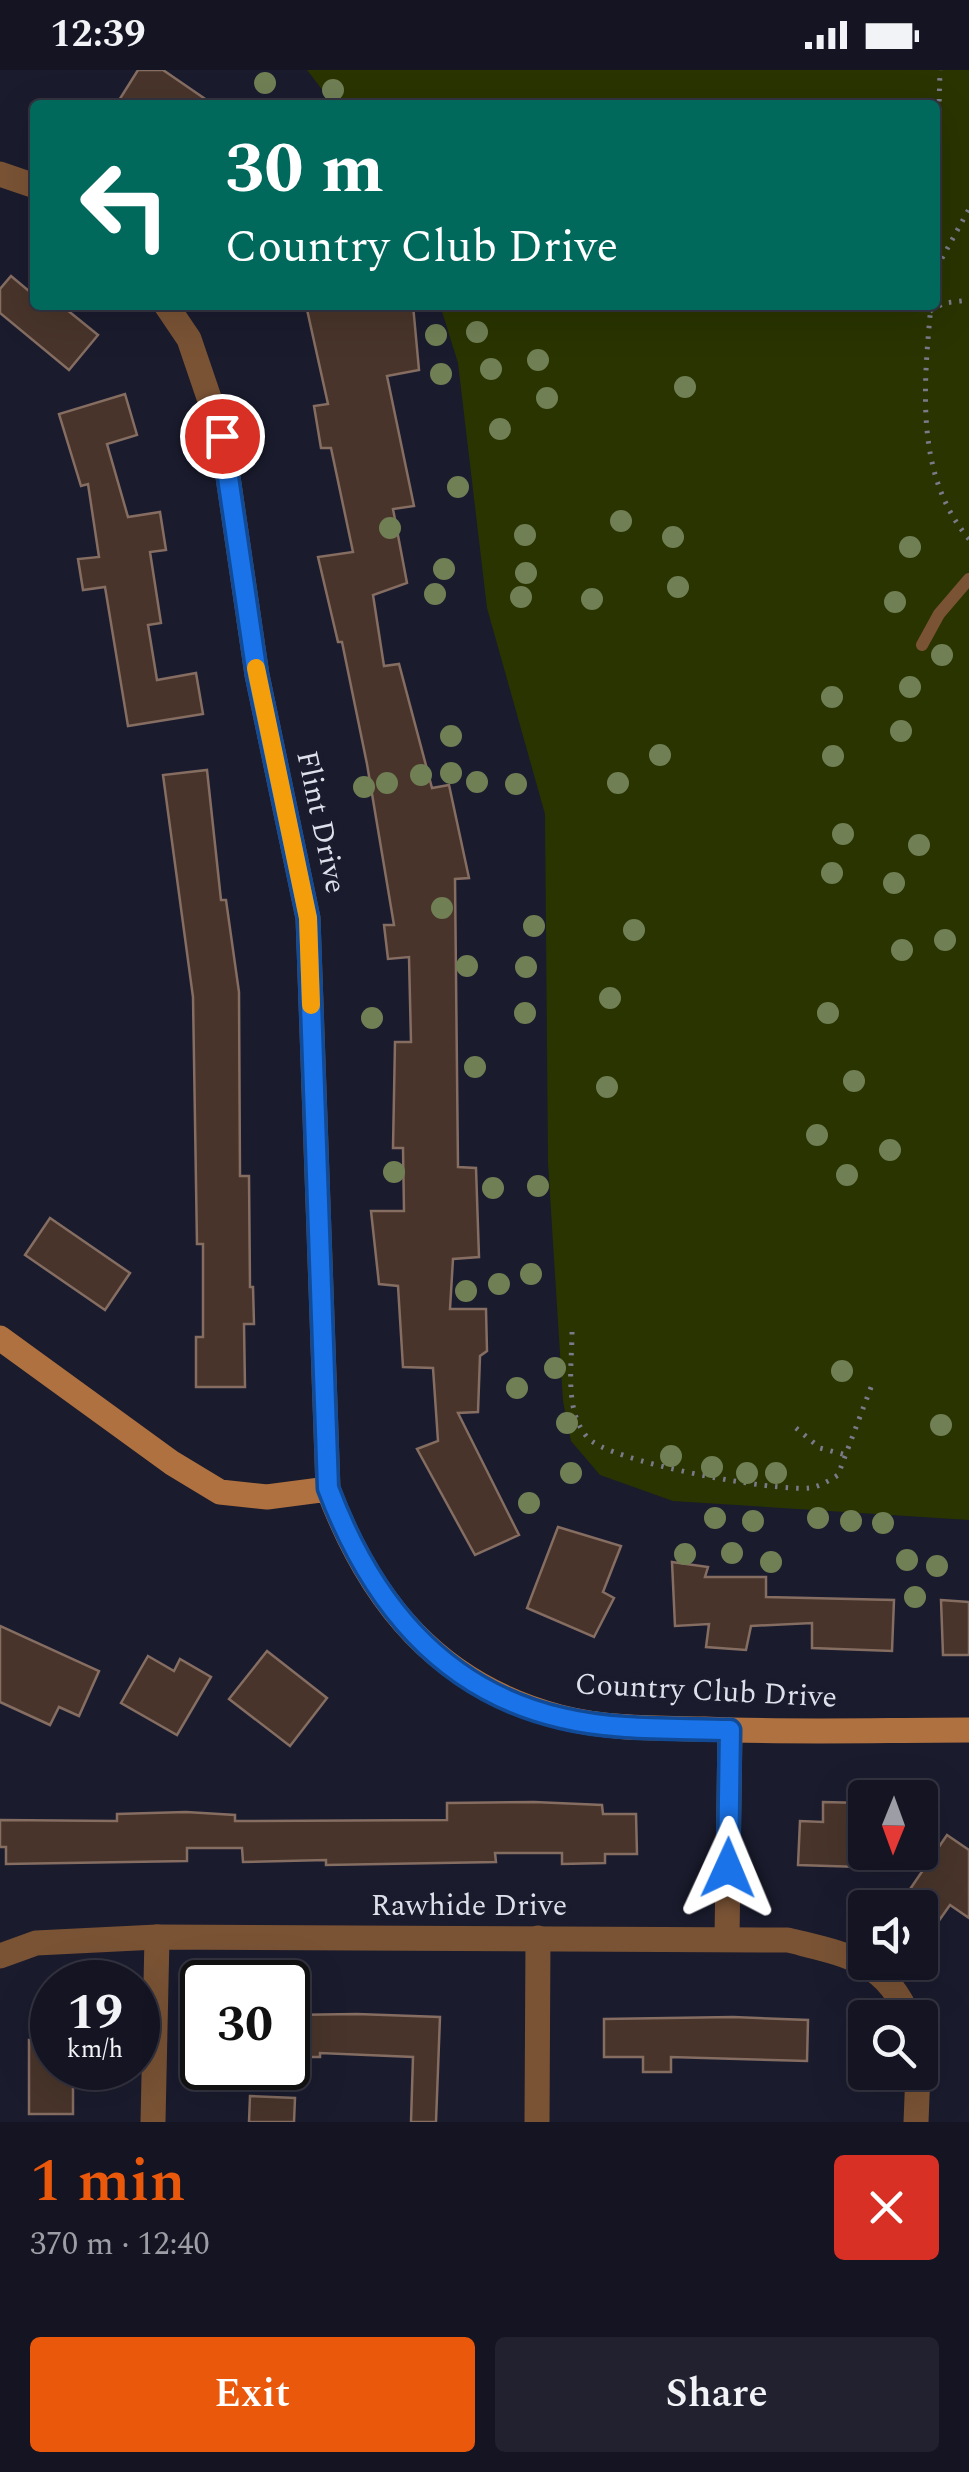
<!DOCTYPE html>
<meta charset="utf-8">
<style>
:root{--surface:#141422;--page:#21212f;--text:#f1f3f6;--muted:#9d9ea5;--line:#333340;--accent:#ea580c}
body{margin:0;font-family:Spectral,serif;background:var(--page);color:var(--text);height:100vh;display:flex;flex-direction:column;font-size:38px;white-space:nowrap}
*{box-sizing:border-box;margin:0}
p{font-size:32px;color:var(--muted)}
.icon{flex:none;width:55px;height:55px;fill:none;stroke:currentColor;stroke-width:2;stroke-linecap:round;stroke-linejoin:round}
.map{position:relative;height:2052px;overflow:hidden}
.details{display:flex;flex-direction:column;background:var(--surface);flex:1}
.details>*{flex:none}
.top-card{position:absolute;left:30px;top:30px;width:910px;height:210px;border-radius:10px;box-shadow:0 10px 40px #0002,0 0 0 2px var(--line);background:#00695c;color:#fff;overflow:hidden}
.needle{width:65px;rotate:181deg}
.tools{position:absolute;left:848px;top:1710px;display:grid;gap:20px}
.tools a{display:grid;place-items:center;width:90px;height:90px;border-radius:10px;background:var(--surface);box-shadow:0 10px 40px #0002,0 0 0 2px var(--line);font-size:50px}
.speed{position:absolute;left:30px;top:1890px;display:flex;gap:20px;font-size:50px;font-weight:700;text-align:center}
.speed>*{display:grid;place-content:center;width:130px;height:130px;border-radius:50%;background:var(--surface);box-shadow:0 10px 40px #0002,0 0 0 2px var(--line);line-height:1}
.speed small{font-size:25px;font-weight:400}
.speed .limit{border:5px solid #111;border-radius:15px;background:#fff;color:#111}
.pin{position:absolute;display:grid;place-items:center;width:85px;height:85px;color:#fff;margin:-42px;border:5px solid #fff;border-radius:50%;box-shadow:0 2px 10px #0007}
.me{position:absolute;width:110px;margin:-55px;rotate:1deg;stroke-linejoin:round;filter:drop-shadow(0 0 8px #0008)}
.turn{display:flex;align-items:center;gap:35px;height:210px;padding:0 30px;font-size:45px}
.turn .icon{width:130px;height:130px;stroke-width:2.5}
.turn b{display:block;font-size:70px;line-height:85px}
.round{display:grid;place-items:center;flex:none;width:105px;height:105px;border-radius:10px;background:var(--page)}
.summary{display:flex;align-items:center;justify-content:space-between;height:170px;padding:0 30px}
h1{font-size:60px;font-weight:600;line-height:75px;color:var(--accent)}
.action{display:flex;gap:20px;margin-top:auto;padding:20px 30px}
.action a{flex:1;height:115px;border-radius:10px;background:var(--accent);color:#fff;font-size:40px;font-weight:600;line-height:115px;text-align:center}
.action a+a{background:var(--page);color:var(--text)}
.status{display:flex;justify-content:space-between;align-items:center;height:70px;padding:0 50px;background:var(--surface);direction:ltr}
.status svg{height:28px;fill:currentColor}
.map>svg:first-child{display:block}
.green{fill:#293401}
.building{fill:#48342a;stroke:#856d62;stroke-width:2.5}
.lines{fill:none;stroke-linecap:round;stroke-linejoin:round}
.path{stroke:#7a7b8a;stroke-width:5;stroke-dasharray:2.5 8;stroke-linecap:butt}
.lane{stroke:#7a5335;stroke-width:12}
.street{stroke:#7a5335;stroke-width:25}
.secondary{stroke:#af713f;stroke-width:25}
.tree{fill:#707f54}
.route-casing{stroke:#114b97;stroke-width:25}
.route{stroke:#1a73e8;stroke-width:18}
.slow{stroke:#f59e0b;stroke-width:18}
.labels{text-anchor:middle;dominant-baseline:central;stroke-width:10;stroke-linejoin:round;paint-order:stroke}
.street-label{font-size:30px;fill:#dddfeb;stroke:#1a1b2d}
</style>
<div class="status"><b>12:39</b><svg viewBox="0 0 49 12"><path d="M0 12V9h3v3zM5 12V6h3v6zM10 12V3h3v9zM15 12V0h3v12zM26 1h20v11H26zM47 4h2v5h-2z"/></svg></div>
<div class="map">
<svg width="969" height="2052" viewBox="0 0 969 2052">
<rect width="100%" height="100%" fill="#1a1b2d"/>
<path class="green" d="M307,0H969V1450L673,1431L600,1405L571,1371L563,1331L548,1093L545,744L487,538L458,293L440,235H935V35H334Z"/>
<g class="building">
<path d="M138,0H163L214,35H116Z"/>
<path d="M11,206L35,226V235H61L98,265L69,300L0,243V219Z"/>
<path d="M306,235H413L419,300L387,306L414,436L393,439L407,513L373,525L384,596L399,594L432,718L449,715L469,808L455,809L458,1097L476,1098L479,1187L453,1189L450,1239H486L487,1281L480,1286L478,1342L458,1343L519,1465L475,1485L417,1379L438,1371L433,1298L403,1297L398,1216L379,1214L371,1141H404L403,1078H393L395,972H411L409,887L388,889L384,855H394L367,694L342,572H338L318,487L353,482L331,378H321L314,336L328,334Z"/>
<path d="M125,324L137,365L107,374L128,447L160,442L166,480L150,482L161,553L148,555L157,610L196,603L203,644L128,656L105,517L83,520L78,489L99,487L88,414L81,416L59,344Z"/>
<path d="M207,700L221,830H226L239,922L240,1106H249L250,1217H253L254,1254H244L245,1317H196V1267H203V1174H197L193,927L163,705Z"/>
<path d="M50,1148L130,1203L105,1240L25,1185Z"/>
<path d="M558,1457L621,1476L603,1522L614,1528L594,1567L527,1538Z"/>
<path d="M672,1492L708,1497L705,1507H766V1527L894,1530L892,1581L812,1578V1553L751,1556L746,1580L706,1577L709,1554L675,1556Z"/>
<path d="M941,1530L969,1532V1585H943Z"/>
<path d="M0,1556L99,1601L79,1646L59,1637L50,1655L0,1632Z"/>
<path d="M267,1581L327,1628L290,1676L229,1629Z"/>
<path d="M148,1586L174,1601L180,1589L211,1607L177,1665L121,1633Z"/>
<path d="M534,1732L602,1735L603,1744H636L637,1784H605V1793L562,1794V1783H495L496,1792L326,1795V1790L243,1792L242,1778H187V1791L6,1794V1777H0V1750L117,1751V1744L186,1742L235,1745V1751L447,1750V1733Z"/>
<path d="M823,1732L862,1733L860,1797L798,1795L800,1751L823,1752Z"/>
<path d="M947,1765L969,1780V1848L950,1835L938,1852L904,1828Z"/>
<path d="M357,1944L440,1947L436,2052H411L413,1987L320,1983V1987H288V1945Z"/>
<path d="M733,1947L808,1950L807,1991L671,1987V2002H643V1987H604V1949Z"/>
<path d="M29,1970H52V1998H73V2044H29Z"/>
<path d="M250,2026L295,2028L294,2052H249Z"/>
</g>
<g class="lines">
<g class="path">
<path d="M935,189L940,0"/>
<path d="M935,219L941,190L969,139"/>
<path d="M931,235C924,313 914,405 969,469"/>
<path d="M930,241L944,233L969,230"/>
<path d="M572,1262C572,1295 564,1340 587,1367C608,1392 775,1422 810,1418C820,1416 829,1411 838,1405L873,1312"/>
<path d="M796,1358L820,1378L846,1385"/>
</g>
<path class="lane" d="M922,575L939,544L969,509"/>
<g class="street">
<path d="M0,104L35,116"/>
<path d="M166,235L189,269L222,366L257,605L308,848L328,1419"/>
<path d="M727,1868L730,1660"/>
<path d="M0,1886L36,1873L157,1867L788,1870C843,1884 886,1889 909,1948"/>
<path d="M153,2052L157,1867"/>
<path d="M537,2052L538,1868"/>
<path d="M916,2052L918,2002"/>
</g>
<path class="secondary" d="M0,1268L172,1393L220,1422L267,1427L328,1419C371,1533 438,1615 560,1647C606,1659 657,1658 704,1659C792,1663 881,1660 969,1660"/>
</g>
<g class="tree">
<circle cx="265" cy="13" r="11"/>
<circle cx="333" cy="20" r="11"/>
<circle cx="477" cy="262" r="11"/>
<circle cx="436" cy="265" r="11"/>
<circle cx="538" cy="290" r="11"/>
<circle cx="491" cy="299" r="11"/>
<circle cx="441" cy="304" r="11"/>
<circle cx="685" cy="317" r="11"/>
<circle cx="547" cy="328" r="11"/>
<circle cx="500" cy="359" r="11"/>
<circle cx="458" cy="417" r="11"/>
<circle cx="621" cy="451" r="11"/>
<circle cx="390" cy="458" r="11"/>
<circle cx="525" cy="465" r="11"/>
<circle cx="673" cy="467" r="11"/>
<circle cx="910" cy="477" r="11"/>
<circle cx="444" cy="499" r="11"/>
<circle cx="526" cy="503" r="11"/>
<circle cx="678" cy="517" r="11"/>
<circle cx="435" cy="524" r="11"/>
<circle cx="521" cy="527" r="11"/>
<circle cx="592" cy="529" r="11"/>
<circle cx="895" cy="532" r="11"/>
<circle cx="942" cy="585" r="11"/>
<circle cx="910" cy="617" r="11"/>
<circle cx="832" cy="627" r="11"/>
<circle cx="901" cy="661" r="11"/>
<circle cx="451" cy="666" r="11"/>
<circle cx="660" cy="685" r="11"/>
<circle cx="833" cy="686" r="11"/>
<circle cx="451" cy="703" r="11"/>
<circle cx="421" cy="705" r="11"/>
<circle cx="477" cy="712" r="11"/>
<circle cx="387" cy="713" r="11"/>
<circle cx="618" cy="713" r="11"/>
<circle cx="516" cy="714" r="11"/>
<circle cx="364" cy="717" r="11"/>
<circle cx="843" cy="764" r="11"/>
<circle cx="919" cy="775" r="11"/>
<circle cx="832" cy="803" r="11"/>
<circle cx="894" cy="813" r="11"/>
<circle cx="442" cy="838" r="11"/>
<circle cx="534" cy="856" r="11"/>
<circle cx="634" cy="860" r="11"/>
<circle cx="945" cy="870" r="11"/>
<circle cx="902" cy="880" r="11"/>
<circle cx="467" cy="896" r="11"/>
<circle cx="526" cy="897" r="11"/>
<circle cx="610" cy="928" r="11"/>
<circle cx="525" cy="943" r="11"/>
<circle cx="828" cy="943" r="11"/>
<circle cx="372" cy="948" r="11"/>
<circle cx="475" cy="997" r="11"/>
<circle cx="854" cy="1011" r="11"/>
<circle cx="607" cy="1017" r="11"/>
<circle cx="817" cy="1065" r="11"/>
<circle cx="890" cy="1080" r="11"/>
<circle cx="394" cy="1102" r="11"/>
<circle cx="847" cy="1105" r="11"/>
<circle cx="538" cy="1116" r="11"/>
<circle cx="493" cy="1118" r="11"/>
<circle cx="531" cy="1204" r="11"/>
<circle cx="499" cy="1214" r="11"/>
<circle cx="466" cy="1221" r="11"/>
<circle cx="555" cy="1298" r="11"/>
<circle cx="842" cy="1301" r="11"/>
<circle cx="517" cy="1318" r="11"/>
<circle cx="567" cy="1353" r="11"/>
<circle cx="941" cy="1355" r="11"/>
<circle cx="671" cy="1386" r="11"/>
<circle cx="712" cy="1397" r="11"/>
<circle cx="571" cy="1403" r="11"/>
<circle cx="747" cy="1403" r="11"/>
<circle cx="776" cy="1403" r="11"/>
<circle cx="529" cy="1433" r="11"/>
<circle cx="715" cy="1448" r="11"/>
<circle cx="818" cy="1448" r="11"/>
<circle cx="753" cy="1451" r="11"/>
<circle cx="851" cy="1451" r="11"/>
<circle cx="883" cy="1453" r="11"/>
<circle cx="732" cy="1483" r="11"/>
<circle cx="685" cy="1484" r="11"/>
<circle cx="907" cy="1490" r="11"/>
<circle cx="771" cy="1492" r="11"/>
<circle cx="937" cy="1496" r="11"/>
<circle cx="915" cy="1527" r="11"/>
</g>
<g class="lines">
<g class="route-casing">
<path id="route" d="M222,366L257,605L308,848L328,1418C370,1530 440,1620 562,1648C616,1661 675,1658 730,1660L728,1798"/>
</g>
<use href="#route" class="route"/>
<path class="slow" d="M256,598L308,848L311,935"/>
</g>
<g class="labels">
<g class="street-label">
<text transform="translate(321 752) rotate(78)">Flint Drive</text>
<text transform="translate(706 1621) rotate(3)">Country Club Drive</text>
<text x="469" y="1836">Rawhide Drive</text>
</g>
</g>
</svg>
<div class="tools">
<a><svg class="needle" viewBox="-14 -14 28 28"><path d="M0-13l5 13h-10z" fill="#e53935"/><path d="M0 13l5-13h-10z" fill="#9d9ea5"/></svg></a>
<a><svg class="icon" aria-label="sound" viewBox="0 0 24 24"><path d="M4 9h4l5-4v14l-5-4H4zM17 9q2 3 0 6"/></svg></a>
<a><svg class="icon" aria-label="search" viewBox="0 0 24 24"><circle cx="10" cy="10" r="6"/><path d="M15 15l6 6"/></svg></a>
</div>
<div class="speed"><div>19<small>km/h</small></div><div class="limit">30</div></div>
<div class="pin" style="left:222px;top:366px;background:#d93025"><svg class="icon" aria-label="arrive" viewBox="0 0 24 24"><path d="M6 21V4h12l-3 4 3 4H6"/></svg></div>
<svg class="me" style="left:728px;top:1798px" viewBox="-20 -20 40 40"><path d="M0-17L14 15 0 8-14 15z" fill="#1a73e8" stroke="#fff" stroke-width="4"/></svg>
<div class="top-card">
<div class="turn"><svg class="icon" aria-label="left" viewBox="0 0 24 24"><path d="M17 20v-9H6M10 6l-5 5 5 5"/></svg><div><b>30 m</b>Country Club Drive</div></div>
</div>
</div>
<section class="details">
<div class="summary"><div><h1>1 min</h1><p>370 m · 12:40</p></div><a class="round" style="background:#d93025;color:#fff"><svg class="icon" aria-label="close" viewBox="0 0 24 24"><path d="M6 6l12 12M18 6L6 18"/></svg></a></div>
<div class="action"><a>Exit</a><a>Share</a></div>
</section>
